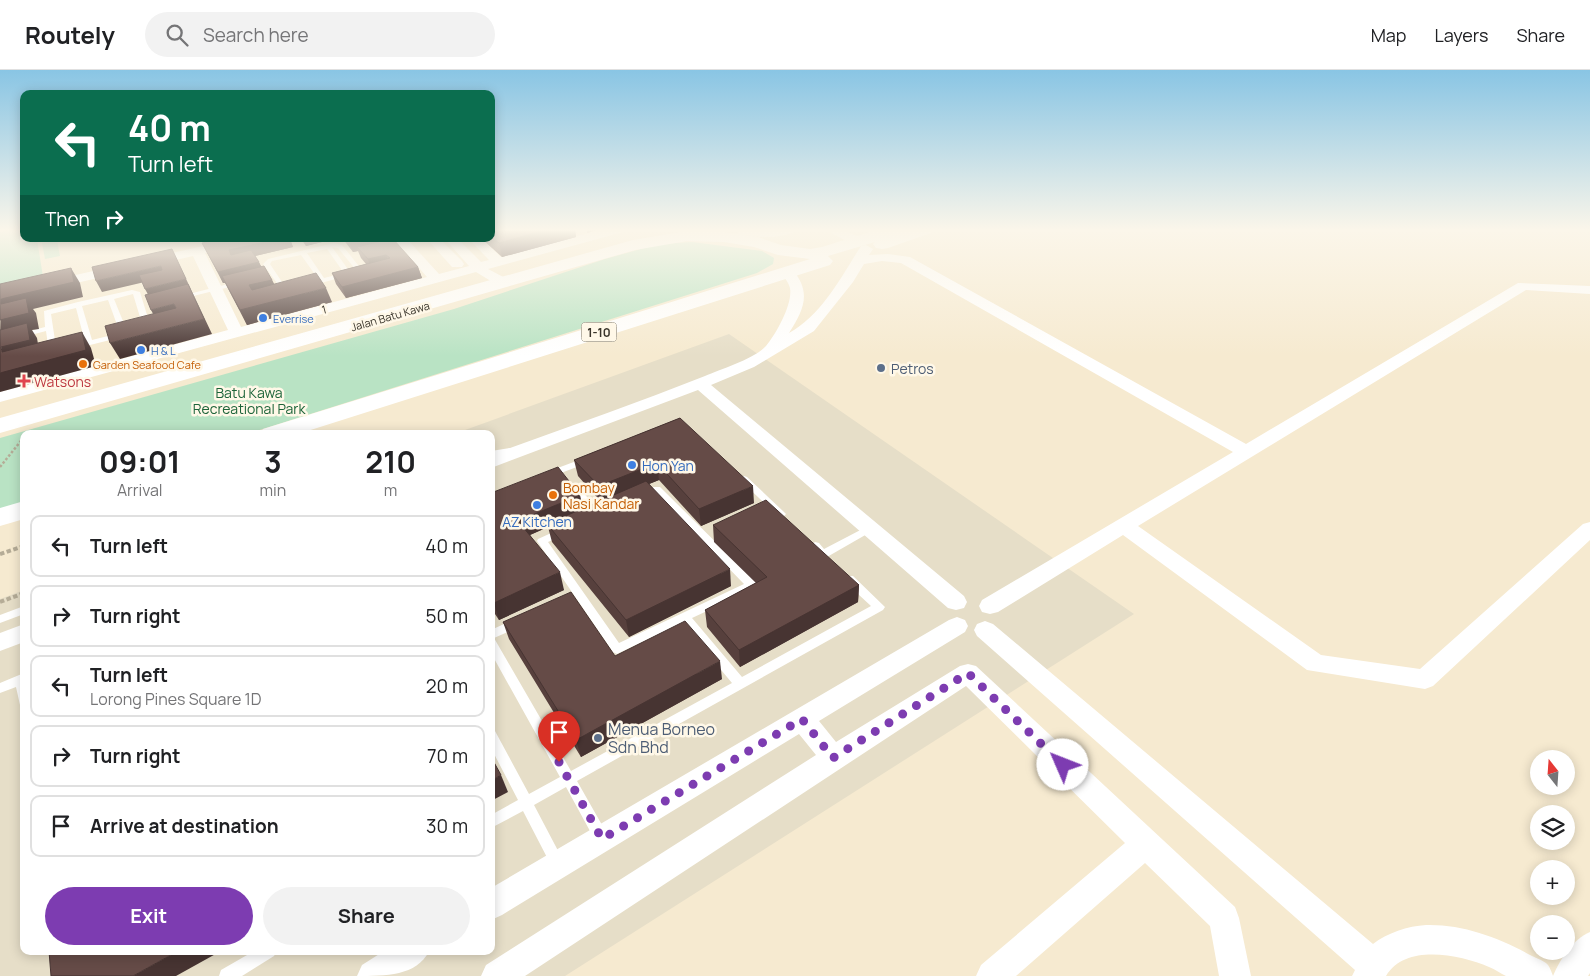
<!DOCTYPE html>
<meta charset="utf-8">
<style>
:root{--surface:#fff;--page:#f2f2f2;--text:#202124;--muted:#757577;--line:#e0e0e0;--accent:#7d3cb1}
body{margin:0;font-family:Manrope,sans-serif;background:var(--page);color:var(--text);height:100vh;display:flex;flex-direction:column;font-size:19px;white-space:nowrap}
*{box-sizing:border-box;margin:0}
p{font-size:16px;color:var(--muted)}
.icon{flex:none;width:28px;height:28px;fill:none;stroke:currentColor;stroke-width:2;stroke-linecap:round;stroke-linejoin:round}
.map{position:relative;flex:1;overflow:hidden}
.panel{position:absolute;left:20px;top:360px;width:475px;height:525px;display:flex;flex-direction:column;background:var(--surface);border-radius:10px;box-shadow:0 2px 12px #0003}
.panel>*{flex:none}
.banner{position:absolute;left:20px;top:20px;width:475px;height:152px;border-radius:10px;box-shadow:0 2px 12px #0003;background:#0b6e4f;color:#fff;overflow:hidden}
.needle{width:32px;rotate:343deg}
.fabs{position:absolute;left:1530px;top:680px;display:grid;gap:10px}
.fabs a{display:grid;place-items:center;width:45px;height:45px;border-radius:50%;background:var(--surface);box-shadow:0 2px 12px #0003;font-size:25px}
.pin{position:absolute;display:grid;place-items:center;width:42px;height:42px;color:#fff;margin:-51px -21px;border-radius:50% 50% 50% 0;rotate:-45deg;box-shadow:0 0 5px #0007}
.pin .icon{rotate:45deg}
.me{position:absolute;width:55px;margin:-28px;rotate:314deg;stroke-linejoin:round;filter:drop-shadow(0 0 4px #0008)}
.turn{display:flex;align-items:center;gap:18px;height:105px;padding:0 25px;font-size:22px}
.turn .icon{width:65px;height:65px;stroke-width:2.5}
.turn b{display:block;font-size:35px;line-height:42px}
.then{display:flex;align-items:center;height:48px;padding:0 25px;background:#0003;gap:10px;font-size:19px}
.eta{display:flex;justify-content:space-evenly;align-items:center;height:85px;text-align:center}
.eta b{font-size:30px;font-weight:700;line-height:35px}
.action{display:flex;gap:10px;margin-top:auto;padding:10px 25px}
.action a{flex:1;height:58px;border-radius:30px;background:var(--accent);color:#fff;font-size:20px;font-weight:700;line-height:58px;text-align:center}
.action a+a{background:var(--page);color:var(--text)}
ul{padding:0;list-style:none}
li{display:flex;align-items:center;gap:15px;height:62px;margin:0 10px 8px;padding:0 15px;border:2px solid var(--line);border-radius:10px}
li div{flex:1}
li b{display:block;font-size:19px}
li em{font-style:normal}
header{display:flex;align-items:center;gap:30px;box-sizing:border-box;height:70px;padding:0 25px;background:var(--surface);border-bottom:1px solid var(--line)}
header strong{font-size:24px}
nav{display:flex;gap:28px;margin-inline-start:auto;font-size:18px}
.search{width:350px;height:45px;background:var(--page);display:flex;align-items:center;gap:12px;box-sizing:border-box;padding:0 18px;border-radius:28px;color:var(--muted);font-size:19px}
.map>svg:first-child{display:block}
.commercial{fill:#e6dec8}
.green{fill:#b9e3c4}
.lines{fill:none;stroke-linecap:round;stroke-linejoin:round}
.path-far1{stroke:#b5ac97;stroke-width:2.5;stroke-dasharray:2.5 2;stroke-linecap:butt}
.path{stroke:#b5ac97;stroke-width:4;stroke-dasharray:4.5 2.5;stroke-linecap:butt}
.lane{fill:#fff;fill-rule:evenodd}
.street{fill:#fff;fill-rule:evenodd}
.highway{fill:#fff;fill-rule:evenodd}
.wall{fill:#57403d}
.shaded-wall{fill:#473432}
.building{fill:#654b47;stroke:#473432}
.route{stroke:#7d3cb1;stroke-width:9;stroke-dasharray:0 16.2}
.shop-dot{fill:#3f7fe0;stroke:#fff8e8;stroke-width:2}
.food-dot{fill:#e8710a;stroke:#fff8e8;stroke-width:2}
.service-dot{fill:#5c6f8a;stroke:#fff8e8;stroke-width:2}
.health-dot{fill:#e0444e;stroke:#fff8e8;stroke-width:2}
.labels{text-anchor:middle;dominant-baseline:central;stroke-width:5;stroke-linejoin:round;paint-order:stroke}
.far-street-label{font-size:11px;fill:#3a352b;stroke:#fff8e8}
.far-shop-label{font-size:11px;fill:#366cbe;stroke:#fff8e8;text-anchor:start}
.far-food-label{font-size:11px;fill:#c56008;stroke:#fff8e8;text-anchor:start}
.shield{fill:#fff8e8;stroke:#757064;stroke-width:1}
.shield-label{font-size:12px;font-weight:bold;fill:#3a352b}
.service-label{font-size:14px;fill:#4e5e75;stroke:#fff8e8;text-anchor:start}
.health-label{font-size:14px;fill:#be3a42;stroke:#fff8e8;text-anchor:start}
.park-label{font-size:14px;fill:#1d6439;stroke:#fff8e8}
.shop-label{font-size:14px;fill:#366cbe;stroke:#fff8e8;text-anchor:start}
.food-label{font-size:14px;fill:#c56008;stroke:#fff8e8;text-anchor:start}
.near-service-label{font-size:16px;fill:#4e5e75;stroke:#fff8e8;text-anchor:start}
</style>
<header>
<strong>Routely</strong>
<div class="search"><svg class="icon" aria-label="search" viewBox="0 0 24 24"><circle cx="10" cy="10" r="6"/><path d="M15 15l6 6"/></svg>Search here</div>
<nav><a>Map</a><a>Layers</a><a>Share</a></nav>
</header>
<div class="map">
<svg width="1590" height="906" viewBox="0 0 1590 906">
<rect width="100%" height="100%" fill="#f6ead0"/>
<path class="commercial" d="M729,264L1134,544L565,906H0V529L24,520V881H491V364H454Z"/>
<g class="green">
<path d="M13,159H24V169H37L44,213L0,223V162Z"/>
<path d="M57,170L60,186L45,189L42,173Z"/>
<path d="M692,172L762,181L774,188L773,194L757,203L247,364H24V434L0,442V368L454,239L605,189L659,174Z"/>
</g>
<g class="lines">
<path class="path-far1" d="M0,397L24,367"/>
<g class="path">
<path d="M0,484L24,476"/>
<path d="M0,532L24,523"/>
</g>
<g class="lane">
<path d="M334,173L342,175L362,200V202L287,222L282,220L263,194L268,189ZM332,177L338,178L356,200L350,202ZM327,179L344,203L324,208L307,183ZM301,185L319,210L286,218L270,194L272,191Z"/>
<path d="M240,211L243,213L242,214L181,229L177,227Z"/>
<path d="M132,220L140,222L151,258L150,260L66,281L49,282L46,261L0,273V269L45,257L44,241L78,232ZM133,224L143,257L127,261L114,229ZM108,230L120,263L92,270L82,236ZM76,238L85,272L56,277L51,244Z"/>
<path d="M510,378L513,379L515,381L513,383L491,387V381Z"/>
<path d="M587,387L592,390L590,392L553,406H547L545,404L547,402Z"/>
<path d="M744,406L747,407L784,442L786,444L784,446H778L741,411L739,409Z"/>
<path d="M573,413L576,414L599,441L654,417H660L756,512L757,515L756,518L692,548L742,607L871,536L845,512L844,509L845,506H853L885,537L883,540L577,711L606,762L608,767L606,772L601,774L596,772L566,717L534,735L565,794L563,799L558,801L553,799L523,741L491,758V745L518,730L491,678V660L495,661L529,724L560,707L491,583V560L513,550H521L523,553L521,556L494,568L571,701L732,613L682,553L621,582L617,584L613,582L537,471L538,469L591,445L568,416ZM656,423L744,514L619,573L548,472Z"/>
<path d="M870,455L875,458L874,460L827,487H819L810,476L815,472L819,473L824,479Z"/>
<path d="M24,536V544L0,553V545Z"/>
<path d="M24,603V636L20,635L16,617L0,623V613Z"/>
<path d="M254,881H277L274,886L242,906H219L221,900Z"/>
</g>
<g class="street">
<path d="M603,159H625L623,162L488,199L509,210L511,213L509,216H499L476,202L0,332V322L228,260L193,186L150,196L145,195L143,192L145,189L235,169H257L256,172L205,183L241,257L427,207L394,169H407L439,204L469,196L445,169H458L481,192L489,190L469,169H482L501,187Z"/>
<path d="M737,159H798C786,170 753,167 738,164Z"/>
<path d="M824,159H841L864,169L865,172L859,176L854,175Z"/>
<path d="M427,169H440L462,191L464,194L462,197H452Z"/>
<path d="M866,175L873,179L869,185L888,184L910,187L1246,374L1518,213L1590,216V224L1526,220L1138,456L1321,585L1420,599L1583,454L1590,452V470L1433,616L1425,619L1307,600L1123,465L998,542L990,544L982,542L979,536L982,530L1233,382L901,193L882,191L864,194L853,212L814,261L754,297L711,315L964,526L967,532L964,538L956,540L948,538L698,320L491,398V385C562,359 634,334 705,306C721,299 754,289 766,276C776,264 793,234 790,218C788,211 784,207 780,202L782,199H792C812,222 804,240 789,263C822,245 841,207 861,176Z"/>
<path d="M120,195L125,196L127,199L125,202L0,230V222Z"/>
<path d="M957,547L965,550L968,556L965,562L819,651L836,672L960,596L968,594L976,596L1235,837L1239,848L1251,906H1219L1210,856L1145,793L1016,906H976L981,895L1125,773L966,616L525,906H481L486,895L816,685L799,664L502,845L491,850V818L949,550Z"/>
<path d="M985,551L993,554L1373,874C1387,863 1408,856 1426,855C1463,854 1500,868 1532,886C1536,888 1545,891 1548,895C1550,898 1552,903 1553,906C1540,906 1518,906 1506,906C1501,904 1495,899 1489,897C1460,885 1406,873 1386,906H1352L1355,900L977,566L974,560L977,554Z"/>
<path d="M24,554V572L0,581V563Z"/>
<path d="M1590,862V903L1588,906H1553C1560,889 1573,869 1590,862Z"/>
<path d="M384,881H429C417,906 385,906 357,906L362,895Z"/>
</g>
<g class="highway">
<path d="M879,159H933L931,163L888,178L882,179L876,178L873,174L875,172L828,186L833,191L830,195L298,364H260L263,359L810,189L778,185L754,177L724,172L687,171L635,180L0,363V348L633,170L687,161L724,162L758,167L781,175L810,179L822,177Z"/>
<path d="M24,431V449L0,456V438Z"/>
</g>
</g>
<g class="wall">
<path d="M491,159H575L576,167L502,187L482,169H491Z"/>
<path d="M220,169H290L293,177L255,186L261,196L272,210L274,214L332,232L247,255L225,213H223L202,173Z"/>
<path d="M301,169H334L306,176Z"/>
<path d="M343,169H385L418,197L422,208L346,228L336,214L332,203L366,194L361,188L358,181L353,182Z"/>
<path d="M680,348L754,433L701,456L659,410L649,414L731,516L629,567L552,472L548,457L530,465L564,520L499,550L491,538V423L583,439L600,431L578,406L574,390Z"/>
<path d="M713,455L859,515L858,532L740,597L707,557L705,540L756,513L714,472Z"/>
<path d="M503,552L615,586L722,609L581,687L509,569Z"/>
</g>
<g class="shaded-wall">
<path d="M549,159H575L576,167L502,187L499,173Z"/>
<path d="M587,159H600L587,163Z"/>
<path d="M279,169H290L293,177L234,191L229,180Z"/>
<path d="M303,169H334L306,176Z"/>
<path d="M361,169H385L387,174L357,177L358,181L353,182L349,172Z"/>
<path d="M172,179L212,264L120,289L110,273L204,249L191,220L151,230L145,219L186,209Z"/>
<path d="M386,185L390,196L371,200L368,189Z"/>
<path d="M259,192L264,203L222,206L225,213H223L218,202Z"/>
<path d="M161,196L166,207L102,222L96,211Z"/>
<path d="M418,197L422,208L346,228L342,217Z"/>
<path d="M71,198L80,213L83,227L33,239L36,243L39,259L32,260L37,268L40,286L2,282L0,268L1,229Z"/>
<path d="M272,210L279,224L256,230L249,215Z"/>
<path d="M326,218L332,232L247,255L240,240Z"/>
<path d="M174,234L182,249L159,255L151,240Z"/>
<path d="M82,262L91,278L96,296L0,322V303Z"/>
<path d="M657,393L659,410L602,433L599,416Z"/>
<path d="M753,416L754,433L701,456L699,439Z"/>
<path d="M580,425L584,442L547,454L548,457L523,468L518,451Z"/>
<path d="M730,499L731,516L629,567L626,550Z"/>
<path d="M560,502L564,520L499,550L494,533Z"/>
<path d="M859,515L858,532L740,597L739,580Z"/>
<path d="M720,591L722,609L581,687L576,670Z"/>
<path d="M501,705L508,722L491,731V711Z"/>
<path d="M178,881H221L176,906H133Z"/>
</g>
<g class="building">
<path d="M491,159H549L499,173L491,166Z"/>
<path d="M220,169H279L229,180L231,185L251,180L259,192L218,202L202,173Z"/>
<path d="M347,169H361L349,172Z"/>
<path d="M390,169H393L418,197L342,217L332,203L390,188L386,185L368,189L357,177Z"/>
<path d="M172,179L186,209L145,219L139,205L162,200L161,196L96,211L92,197Z"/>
<path d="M264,196L272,210L249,215L252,220L316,203L326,218L240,240L222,206Z"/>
<path d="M71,198L74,212L1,229V234L26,228L29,243L0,250V214Z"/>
<path d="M188,214L204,249L110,273L105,256L176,238L174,234L151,240L145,225Z"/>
<path d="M27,253L30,270L1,277L2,282L82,262L86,280L0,303V260Z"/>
<path d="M680,348L753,416L699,439L657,393L599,416L574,390Z"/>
<path d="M558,397L580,425L518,451L560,502L494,533L491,530V423Z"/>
<path d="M646,411L730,499L626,550L547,454Z"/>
<path d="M766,430L859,515L739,580L705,540L767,507L713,455Z"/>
<path d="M571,522L615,586L685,551L720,591L576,670L503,552Z"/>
<path d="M491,687L501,705L491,711Z"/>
<path d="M49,881H178L133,906H51Z"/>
</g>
<linearGradient id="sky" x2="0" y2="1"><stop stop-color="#89c5e4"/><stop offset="0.56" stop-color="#fbf6ea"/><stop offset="1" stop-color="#fbf6ea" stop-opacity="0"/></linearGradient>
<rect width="1590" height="286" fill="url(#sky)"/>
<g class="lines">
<path class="route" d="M559,692L602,769L802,649L833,688L968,603L1063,695"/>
</g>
<g class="shop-dot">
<circle cx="263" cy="248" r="5"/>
<circle cx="141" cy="280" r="5"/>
<circle cx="632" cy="395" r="5"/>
<circle cx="537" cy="435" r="5"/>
</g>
<g class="food-dot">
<circle cx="83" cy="294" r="5"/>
<circle cx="553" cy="425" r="5"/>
</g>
<g class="service-dot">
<circle cx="881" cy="298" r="5"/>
<circle cx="598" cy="668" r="5"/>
</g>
<path class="health-dot" d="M21.5 303.5h5v5h5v5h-5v5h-5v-5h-5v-5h5z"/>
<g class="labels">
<g class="far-street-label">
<text transform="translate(324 239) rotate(-15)">1</text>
<text transform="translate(390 246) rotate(-16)">Jalan Batu Kawa</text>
</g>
<g class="far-shop-label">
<text x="273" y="248">Everrise</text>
<text x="151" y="280">H &amp; L</text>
</g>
<g class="far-food-label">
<text x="93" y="294">Garden Seafood Cafe</text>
</g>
<rect class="shield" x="581.5" y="252.5" width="35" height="19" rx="4"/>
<g class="shield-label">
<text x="599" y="262">1-10</text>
</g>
<g class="service-label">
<text x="891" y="298">Petros</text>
</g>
<g class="health-label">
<text x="34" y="311">Watsons</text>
</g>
<g class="park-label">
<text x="249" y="322">Batu Kawa<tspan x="249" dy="16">Recreational Park</tspan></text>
</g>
<g class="shop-label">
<text x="642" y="395">Hon Yan</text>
<text x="537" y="451" text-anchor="middle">AZ Kitchen</text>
</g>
<g class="food-label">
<text x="563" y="417">Bombay<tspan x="563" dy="16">Nasi Kandar</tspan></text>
</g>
<g class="near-service-label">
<text x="608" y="659">Menua Borneo<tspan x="608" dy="18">Sdn Bhd</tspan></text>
</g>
</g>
</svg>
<div class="fabs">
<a><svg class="needle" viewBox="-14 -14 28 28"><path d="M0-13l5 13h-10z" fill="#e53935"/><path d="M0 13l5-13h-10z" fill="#757577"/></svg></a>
<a><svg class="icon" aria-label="layers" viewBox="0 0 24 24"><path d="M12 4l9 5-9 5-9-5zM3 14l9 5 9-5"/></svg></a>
<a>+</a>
<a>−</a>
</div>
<div class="pin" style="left:559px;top:692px;background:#d93025"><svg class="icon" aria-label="arrive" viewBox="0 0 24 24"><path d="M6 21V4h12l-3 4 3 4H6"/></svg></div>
<svg class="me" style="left:1063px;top:695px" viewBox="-20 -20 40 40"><circle r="19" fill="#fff"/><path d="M0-13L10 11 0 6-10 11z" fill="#7d3cb1"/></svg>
<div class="banner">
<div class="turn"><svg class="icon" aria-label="left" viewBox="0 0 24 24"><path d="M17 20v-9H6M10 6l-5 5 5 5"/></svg><div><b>40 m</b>Turn left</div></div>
<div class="then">Then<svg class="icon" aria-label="right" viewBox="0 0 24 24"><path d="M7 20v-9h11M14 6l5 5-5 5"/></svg></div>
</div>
<section class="panel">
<div class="eta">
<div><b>09:01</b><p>Arrival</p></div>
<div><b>3</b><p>min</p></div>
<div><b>210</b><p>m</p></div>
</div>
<ul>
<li><svg class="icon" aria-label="left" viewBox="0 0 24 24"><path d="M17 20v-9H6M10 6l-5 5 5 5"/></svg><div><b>Turn left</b></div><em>40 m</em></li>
<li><svg class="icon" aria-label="right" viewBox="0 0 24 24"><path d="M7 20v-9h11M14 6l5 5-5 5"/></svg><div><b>Turn right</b></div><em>50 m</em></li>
<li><svg class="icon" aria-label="left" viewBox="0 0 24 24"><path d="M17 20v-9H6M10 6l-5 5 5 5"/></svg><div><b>Turn left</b><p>Lorong Pines Square 1D</p></div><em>20 m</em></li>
<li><svg class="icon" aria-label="right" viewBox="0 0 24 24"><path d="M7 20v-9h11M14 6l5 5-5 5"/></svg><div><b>Turn right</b></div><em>70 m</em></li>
<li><svg class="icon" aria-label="arrive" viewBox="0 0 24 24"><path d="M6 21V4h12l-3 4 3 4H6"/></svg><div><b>Arrive at destination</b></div><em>30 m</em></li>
</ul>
<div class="action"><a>Exit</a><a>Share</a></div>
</section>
</div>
